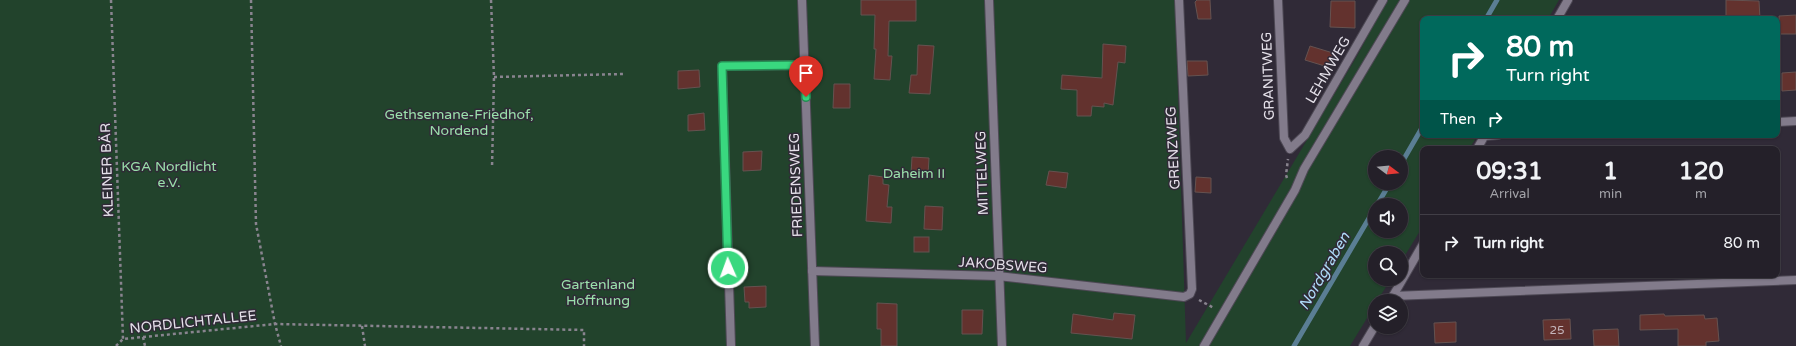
<!DOCTYPE html>
<meta charset="utf-8">
<style>
:root{--surface:#242029;--page:#2c2831;--text:#f1f3f6;--muted:#a3a3a8;--line:#413e46}
body{margin:0;font-family:"Varela Round",sans-serif;background:var(--page);color:var(--text);height:100vh;display:flex;flex-direction:column;font-size:15px;white-space:nowrap}
*{box-sizing:border-box;margin:0}
p{font-size:13px;color:var(--muted)}
.icon{flex:none;width:22px;height:22px;fill:none;stroke:currentColor;stroke-width:2;stroke-linecap:round;stroke-linejoin:round}
.map{position:relative;flex:1;overflow:hidden}
.panel{position:absolute;left:1420px;top:146px;width:360px;height:132px;display:flex;flex-direction:column;background:var(--surface);border-radius:8px;box-shadow:0 1px 3px #0004,0 0 0 1px var(--line)}
.panel>*{flex:none}
.top-card{position:absolute;left:1420px;top:16px;width:360px;height:122px;border-radius:8px;box-shadow:0 1px 3px #0004,0 0 0 1px var(--line);background:#00695c;color:#fff;overflow:hidden}
.needle{width:26px;rotate:106deg}
.buttons{position:absolute;left:1368px;top:150px;display:grid;gap:8px}
.buttons a{display:grid;place-items:center;width:40px;height:40px;border-radius:50%;background:var(--surface);box-shadow:0 1px 3px #0004,0 0 0 1px var(--line);font-size:20px}
.pin{position:absolute;display:grid;place-items:center;width:34px;height:34px;color:#fff;margin:-41px -17px;border-radius:50% 50% 50% 0;rotate:-45deg;box-shadow:0 0 4px #0007}
.pin .icon{rotate:45deg}
.me{position:absolute;width:44px;margin:-22px;rotate:358deg;stroke-linejoin:round;filter:drop-shadow(0 0 3px #0008)}
.turn{display:flex;align-items:center;gap:14px;height:84px;padding:0 20px;font-size:18px}
.turn .icon{width:52px;height:52px;stroke-width:2.5}
.turn b{display:block;font-size:28px;line-height:34px}
.then{display:flex;align-items:center;height:38px;padding:0 20px;background:#0003;gap:8px;font-size:15px}
.eta{display:flex;justify-content:space-evenly;align-items:center;height:68px;text-align:center}
.eta b{font-size:24px;font-weight:700;line-height:28px}
ul{padding:0;list-style:none}
li{display:flex;align-items:center;gap:12px;height:56px;padding:0 20px;border-top:1px solid var(--line)}
li div{flex:1}
li b{display:block;font-size:15px}
li em{font-style:normal}
.map>svg:first-child{display:block}
.green{fill:#22432c;fill-rule:evenodd}
.lines{fill:none;stroke-linecap:round;stroke-linejoin:round}
.stream{stroke:#5a7e94;stroke-width:5}
.building{fill:#63322e;stroke:#655250}
.service-casing{stroke:#4d4854;stroke-width:10}
.path{stroke:#89848f;stroke-width:2.5;stroke-dasharray:3 3;stroke-linecap:butt}
.service{stroke:#827b8b;stroke-width:8}
.route-casing{stroke:#258c53;stroke-width:10}
.route{stroke:#39d87f;stroke-width:7}
.labels{text-anchor:middle;dominant-baseline:central;stroke-width:3;stroke-linejoin:round;paint-order:stroke}
.number-label{font-size:12px;fill:#c4b5bb}
.street-label{font-size:14px;fill:#e5e1ea;stroke:#302a37}
.park-label{font-size:14px;fill:#9ae0ab;stroke:#302a37}
.water-label{font-size:15px;font-style:italic;fill:#afdcf8;stroke:#302a37}
</style>
<div class="map">
<svg width="1796" height="346" viewBox="0 0 1796 346">
<rect width="100%" height="100%" fill="#302a37"/>
<path class="green" d="M0,0H1175L1186,343L1357,56L1387,0H1559L1548,19H1423V135H1478L1469,149H1423V226L1401,262V253H1375V279H1391L1377,301H1375V305L1350,346H0ZM1375,157H1401V183H1375ZM1375,205H1401V231H1375Z"/>
<g class="lines">
<g class="stream">
<path d="M1486,19L1497,0"/>
<path d="M1401,164L1423,126"/>
<path d="M1377,205L1390,183"/>
<path d="M1294,346L1375,208"/>
</g>
</g>
<g class="building">
<path d="M861,0H916V21H889L888,56H892L890,80L874,79L876,49H874L875,15H861Z"/>
<path d="M1197,0H1210L1211,19H1198L1195,2Z"/>
<path d="M1726,0L1759,1L1760,19H1726Z"/>
<path d="M1331,1H1355V28L1330,27Z"/>
<path d="M1796,15V34H1780L1779,16Z"/>
<path d="M1103,44L1126,46L1125,63L1118,62L1113,105L1104,103V107L1092,106L1091,116H1077V90L1061,89L1062,75L1102,78Z"/>
<path d="M918,45L934,46L930,94L909,93L911,75H917Z"/>
<path d="M1310,46L1333,53L1328,67L1305,60Z"/>
<path d="M1187,61H1207L1208,75L1188,76Z"/>
<path d="M699,70L700,87L678,89V71Z"/>
<path d="M1796,72V90L1782,91V73Z"/>
<path d="M834,84H850V108H833Z"/>
<path d="M704,113L705,130L688,131V115Z"/>
<path d="M762,151L761,170L743,171V152Z"/>
<path d="M912,157L929,158L928,175L911,174Z"/>
<path d="M1049,171L1068,173L1066,188L1046,185Z"/>
<path d="M869,175L883,177V184L889,185L887,207H892L891,223L866,221Z"/>
<path d="M1196,177L1211,178V193L1195,192Z"/>
<path d="M925,206L943,207L942,230L924,229Z"/>
<rect x="914" y="237" width="15" height="15"/>
<path d="M766,286V307L749,308V302H745L744,287Z"/>
<path d="M877,303L897,304V346H881V329H877Z"/>
<path d="M962,310H983L982,334H962Z"/>
<path d="M1114,313L1135,315L1132,339L1071,333L1073,314L1113,320Z"/>
<path d="M1664,314L1665,316L1704,315L1705,319L1717,318L1719,341L1706,342V346H1678V329L1640,330V315Z"/>
<path d="M1570,319L1571,339L1544,340L1543,320Z"/>
<path d="M1456,322V342L1435,343L1434,323Z"/>
<path d="M1618,329L1619,346H1594L1593,330Z"/>
</g>
<g class="lines">
<g class="service-casing">
<g id="service">
<path d="M802,0L815,346"/>
<path d="M989,0L1002,346"/>
<path d="M1278,0L1284,138L1290,149L1305,135L1383,0"/>
<path d="M1557,19L1568,0"/>
<path d="M1777,122L1796,121"/>
<path d="M1485,136L1498,135"/>
<path d="M1477,149L1485,135"/>
<path d="M812,271L998,276L1184,297L1190,294L1192,289L1179,0"/>
<path d="M1393,296L1796,280"/>
<path d="M1390,301L1423,244"/>
<path d="M731,346L722,66L804,65"/>
<path d="M1204,346L1295,190L1304,169L1405,0"/>
<path d="M1363,346L1375,326"/>
</g>
</g>
<g class="path">
<path d="M111,0L123,339"/>
<path d="M251,0L256,224L275,324L281,346"/>
<path d="M491,0L494,77L492,168"/>
<path d="M494,77L623,74"/>
<path d="M1287,178L1286,175L1288,159"/>
<path d="M1199,300L1214,308"/>
<path d="M362,326L365,346"/>
<path d="M143,337L145,346"/>
<path d="M116,346L123,339L275,324L584,330V346"/>
</g>
<use href="#service" class="service"/>
</g>
<g class="lines">
<g class="route-casing">
<path id="route" d="M728,268L722,66L804,65L806,97"/>
</g>
<use href="#route" class="route"/>
</g>
<g class="labels">
<g class="number-label">
<text x="1557" y="330">25</text>
</g>
<g class="street-label">
<text transform="translate(1328 70) rotate(-60)">LEHMWEG</text>
<text transform="translate(1268 76) rotate(-92)">GRANITWEG</text>
<text transform="translate(1173 148) rotate(-93)">GRENZWEG</text>
<text transform="translate(107 170) rotate(-92)">KLEINER BÄR</text>
<text transform="translate(982 173) rotate(-92)">MITTELWEG</text>
<text transform="translate(796 185) rotate(-92)">FRIEDENSWEG</text>
<text transform="translate(1003 265) rotate(4)">JAKOBSWEG</text>
<text transform="translate(193 322) rotate(-6)">NORDLICHTALLEE</text>
</g>
<g class="park-label">
<text x="459" y="114">Gethsemane-Friedhof,<tspan x="459" dy="16">Nordend</tspan></text>
<text x="169" y="166">KGA Nordlicht<tspan x="169" dy="16">e.V.</tspan></text>
<text x="914" y="173">Daheim II</text>
<text x="598" y="284">Gartenland<tspan x="598" dy="16">Hoffnung</tspan></text>
</g>
<g class="water-label">
<text transform="translate(1324 271) rotate(-60)">Nordgraben</text>
</g>
</g>
</svg>
<div class="buttons">
<a><svg class="needle" viewBox="-14 -14 28 28"><path d="M0-13l5 13h-10z" fill="#e53935"/><path d="M0 13l5-13h-10z" fill="#a3a3a8"/></svg></a>
<a><svg class="icon" aria-label="sound" viewBox="0 0 24 24"><path d="M4 9h4l5-4v14l-5-4H4zM17 9q2 3 0 6"/></svg></a>
<a><svg class="icon" aria-label="search" viewBox="0 0 24 24"><circle cx="10" cy="10" r="6"/><path d="M15 15l6 6"/></svg></a>
<a><svg class="icon" aria-label="layers" viewBox="0 0 24 24"><path d="M12 4l9 5-9 5-9-5zM3 14l9 5 9-5"/></svg></a>
</div>
<div class="pin" style="left:806px;top:97px;background:#d93025"><svg class="icon" aria-label="arrive" viewBox="0 0 24 24"><path d="M6 21V4h12l-3 4 3 4H6"/></svg></div>
<svg class="me" style="left:728px;top:268px" viewBox="-20 -20 40 40"><circle r="17" fill="#39d87f" stroke="#fff" stroke-width="3"/><path d="M0-11L8 9 0 5-8 9z" fill="#fff"/></svg>
<div class="top-card">
<div class="turn"><svg class="icon" aria-label="right" viewBox="0 0 24 24"><path d="M7 20v-9h11M14 6l5 5-5 5"/></svg><div><b>80 m</b>Turn right</div></div>
<div class="then">Then<svg class="icon" aria-label="right" viewBox="0 0 24 24"><path d="M7 20v-9h11M14 6l5 5-5 5"/></svg></div>
</div>
<section class="panel">
<div class="eta">
<div><b>09:31</b><p>Arrival</p></div>
<div><b>1</b><p>min</p></div>
<div><b>120</b><p>m</p></div>
</div>
<ul>
<li><svg class="icon" aria-label="right" viewBox="0 0 24 24"><path d="M7 20v-9h11M14 6l5 5-5 5"/></svg><div><b>Turn right</b></div><em>80 m</em></li>
</ul>
</section>
</div>
